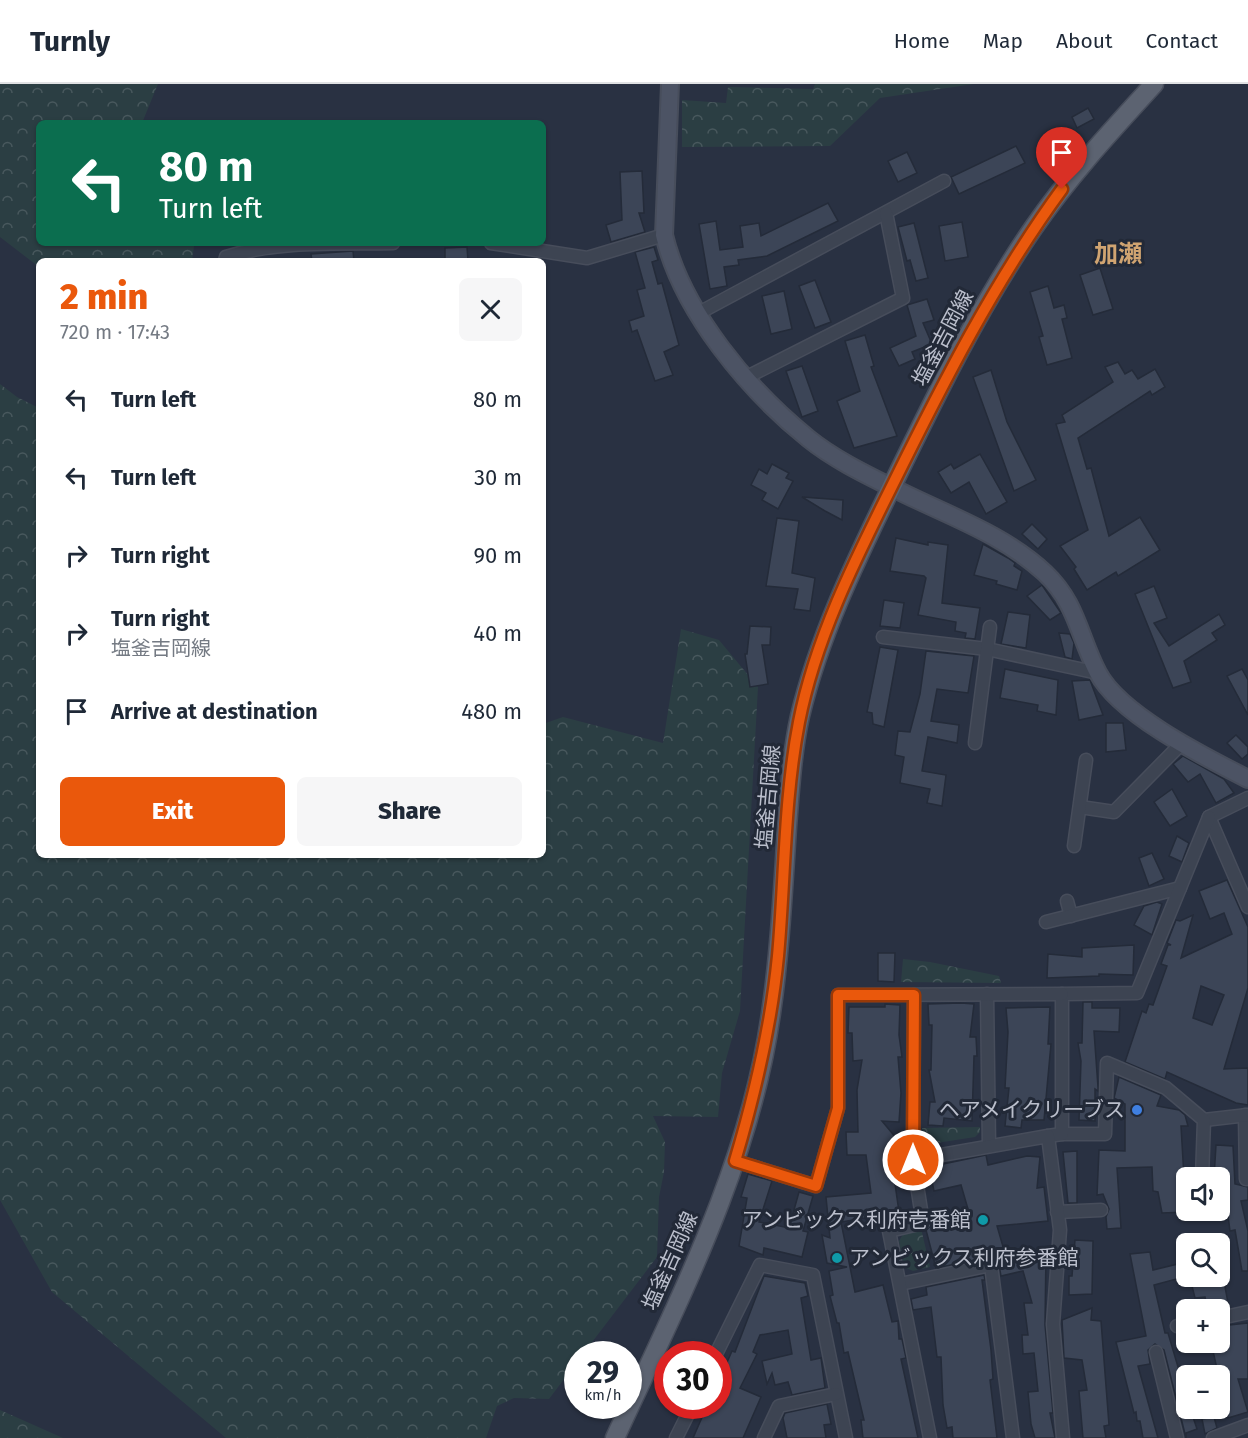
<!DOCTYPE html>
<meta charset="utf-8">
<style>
:root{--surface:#fff;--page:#f6f6f7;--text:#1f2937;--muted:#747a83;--line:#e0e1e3;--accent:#ea580c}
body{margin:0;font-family:"Fira Sans","Noto Sans JP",sans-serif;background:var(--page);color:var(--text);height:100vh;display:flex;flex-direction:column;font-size:22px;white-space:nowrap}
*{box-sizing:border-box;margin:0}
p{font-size:20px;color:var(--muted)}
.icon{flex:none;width:33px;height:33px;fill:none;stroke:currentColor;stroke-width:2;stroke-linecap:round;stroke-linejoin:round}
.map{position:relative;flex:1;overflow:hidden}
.details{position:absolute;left:36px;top:174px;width:510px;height:600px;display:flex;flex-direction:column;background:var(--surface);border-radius:9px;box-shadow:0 2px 4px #0004}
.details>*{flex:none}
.hud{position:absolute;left:36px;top:36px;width:510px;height:126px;border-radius:9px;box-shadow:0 2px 4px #0004;background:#0b6e4f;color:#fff;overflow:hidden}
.buttons{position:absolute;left:1176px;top:1083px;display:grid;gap:12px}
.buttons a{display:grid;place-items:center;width:54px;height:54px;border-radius:9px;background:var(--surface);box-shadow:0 2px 4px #0004;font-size:30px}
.speed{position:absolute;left:564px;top:1257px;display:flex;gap:12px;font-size:30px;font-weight:700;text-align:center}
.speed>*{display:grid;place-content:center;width:78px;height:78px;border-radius:50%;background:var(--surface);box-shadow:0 2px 4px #0004;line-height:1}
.speed small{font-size:15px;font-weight:400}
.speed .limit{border:9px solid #d22;background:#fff;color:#111}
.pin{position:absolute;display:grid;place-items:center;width:51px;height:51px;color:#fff;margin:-62px -26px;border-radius:50% 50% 50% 0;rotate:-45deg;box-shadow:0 0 6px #0007}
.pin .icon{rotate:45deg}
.me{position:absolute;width:66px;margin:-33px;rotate:0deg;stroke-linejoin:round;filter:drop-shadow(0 0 4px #0008)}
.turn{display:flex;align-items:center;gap:21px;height:126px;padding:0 24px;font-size:27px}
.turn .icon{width:78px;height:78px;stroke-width:2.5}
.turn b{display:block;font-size:42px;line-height:51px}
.round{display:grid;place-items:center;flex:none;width:63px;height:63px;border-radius:9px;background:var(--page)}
.overview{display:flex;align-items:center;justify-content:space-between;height:102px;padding:0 24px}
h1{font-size:36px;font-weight:800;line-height:45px;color:var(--accent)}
.cta{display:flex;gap:12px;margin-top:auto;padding:12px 24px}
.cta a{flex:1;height:69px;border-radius:9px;background:var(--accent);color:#fff;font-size:24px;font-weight:800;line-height:69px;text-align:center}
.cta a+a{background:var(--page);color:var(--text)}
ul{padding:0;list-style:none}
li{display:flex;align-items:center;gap:18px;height:78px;padding:0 24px}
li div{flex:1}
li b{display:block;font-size:22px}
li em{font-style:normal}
header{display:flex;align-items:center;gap:36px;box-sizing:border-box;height:84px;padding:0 30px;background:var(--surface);border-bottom:2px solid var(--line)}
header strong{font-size:28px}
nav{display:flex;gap:33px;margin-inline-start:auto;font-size:21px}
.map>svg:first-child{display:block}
.forest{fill:url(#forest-crowns)}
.building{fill:#3c4557;stroke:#242b39;stroke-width:1.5;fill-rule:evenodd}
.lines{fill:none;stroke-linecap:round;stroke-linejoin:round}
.street-casing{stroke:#474d5b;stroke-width:15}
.secondary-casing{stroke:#474d5b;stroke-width:20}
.primary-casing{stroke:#474d5b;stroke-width:21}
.street{stroke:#3d4452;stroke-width:12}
.secondary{stroke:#4c5364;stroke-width:16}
.primary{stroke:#5c6371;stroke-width:18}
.route-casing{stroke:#983908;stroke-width:15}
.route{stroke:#ea580c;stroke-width:10}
.shop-dot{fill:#3f7fe0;stroke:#222937;stroke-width:2}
.culture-dot{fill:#0f9aa8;stroke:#222937;stroke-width:2}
.labels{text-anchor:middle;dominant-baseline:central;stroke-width:6;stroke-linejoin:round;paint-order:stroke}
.street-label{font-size:21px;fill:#bbbfcc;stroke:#222937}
.poi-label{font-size:21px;fill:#bbbfcc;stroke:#222937;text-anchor:end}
.quarter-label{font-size:24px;font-weight:bold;fill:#d0a471;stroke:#222937}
</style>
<header>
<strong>Turnly</strong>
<nav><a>Home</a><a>Map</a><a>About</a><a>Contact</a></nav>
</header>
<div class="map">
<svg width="1248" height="1354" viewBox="0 0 1248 1354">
<defs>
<pattern id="forest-crowns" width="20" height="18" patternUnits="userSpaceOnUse" patternTransform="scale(1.5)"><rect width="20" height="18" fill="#2b3e43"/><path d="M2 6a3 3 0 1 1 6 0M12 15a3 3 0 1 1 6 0" fill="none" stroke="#48585d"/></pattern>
</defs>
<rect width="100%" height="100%" fill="#293142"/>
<g class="forest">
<path d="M0,0H158L142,39H39V159H203L194,162L192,177H39V183L0,153Z"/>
<path d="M815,0H974L880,14L830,62L682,63V16L726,19L728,3L813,5Z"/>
<path d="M0,300L17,313L39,324V771H543V640L563,633L663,659L681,545L719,556L758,603L740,927L722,989L718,1033L653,1032L665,1058L664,1088L659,1113L657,1173L583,1270H578L577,1278L549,1315L514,1314L497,1322L486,1354H226L52,1208L0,1116Z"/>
<path d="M903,875L930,878L999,892L1001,899L901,898Z"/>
<path d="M980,1043V1048L975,1053L930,1060L924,1057L922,1044Z"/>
<path d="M921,1144L930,1183L913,1187L904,1183L899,1157L905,1147Z"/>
<path d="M0,1326L63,1354H0Z"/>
</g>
<g class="building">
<path d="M1088,24L1094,35L1077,44L1072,33Z"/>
<path d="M1016,62L1025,79L959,110L951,93Z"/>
<path d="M907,68L917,89L898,98L888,77Z"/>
<path d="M642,87L644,129H639L645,148L611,158L606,141L622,136L620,88Z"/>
<path d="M828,119L838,137L767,172L738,176L739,181L724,183L727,202L710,205L699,140L716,137L720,166L743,163L740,142L759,139L761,152Z"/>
<path d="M962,138L968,173L945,177L939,142Z"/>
<path d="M914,139L928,194L916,197L910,176L907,177L898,143Z"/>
<path d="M467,163L468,177H445V164Z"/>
<path d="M654,163L658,176L652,178L658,200L662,199L679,261L664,268L673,291L655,297L637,246L632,248L629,237L644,232L637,206L645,204L635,168Z"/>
<path d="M353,167L354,177H312L311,170Z"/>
<path d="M1100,184L1113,225L1093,231L1080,191Z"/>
<path d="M815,196L831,238L815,244L799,202Z"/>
<path d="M1048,202L1054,224L1064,221L1067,234L1062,235L1072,274L1047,281L1039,253L1043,252L1030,208Z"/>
<path d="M784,207L792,245L771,250L762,212Z"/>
<path d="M927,215L934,236L923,239L932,260L912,268L915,275L899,282L890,264L916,252L907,221Z"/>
<path d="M865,251L874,282L871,283L897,352L854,364L837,317L860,307L845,257Z"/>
<path d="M1118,278L1125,290L1132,286L1138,295L1155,285L1165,303L1152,311L1150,307L1078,354L1087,385L1091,384L1109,452L1140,433L1160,466L1118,492L1116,488L1087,506L1074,485L1076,483L1060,462L1088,446L1056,340L1065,338L1062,331L1113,298L1105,283Z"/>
<path d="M802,282L818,327L802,333L786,287Z"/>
<path d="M991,286L1007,338L1036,396L1014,407L973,293Z"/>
<path d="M980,370L1007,418L986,430L969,398L951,409L938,388L951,380L954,385Z"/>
<path d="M772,380L789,389L786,394L793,397L778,425L762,416L766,409L751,401L759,385L767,390Z"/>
<path d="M802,413L843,416L842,436L825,427Z"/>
<path d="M777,434L799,437L792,489L815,494L810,527L794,525L798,505L766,502Z"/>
<path d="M1032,440L1047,455L1038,465L1022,450Z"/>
<path d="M896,454L928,461V458L948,461L942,519L980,524L975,555L965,554L966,549L955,547L956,538L918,531L926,494L924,492L890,487Z"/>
<path d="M983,460L1008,474L1015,479L1014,482L1022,487L1017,506L996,500L997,497L974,491Z"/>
<path d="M1042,501L1061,529L1050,536L1027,512Z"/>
<path d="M1154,502L1167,534L1154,539L1169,562L1219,530L1225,541L1212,549L1217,556L1184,577L1191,598L1173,604L1135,510Z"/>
<path d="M884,516L904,519L900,544L880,542Z"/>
<path d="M1008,528L1030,531L1026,564L1001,560Z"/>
<path d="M750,542L771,543L770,561H762L768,600L750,603L745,570H747Z"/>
<path d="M1059,549L1070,550L1074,559L1072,575L1065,573Z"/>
<path d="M880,563L898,566L884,643L873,640L872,629L867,628Z"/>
<path d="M926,567L974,572L968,609L937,605L931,637L959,641L957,659L928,653L922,687L946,691L942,722L927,719L930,705L900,699L904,673L895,671L898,647L910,648L920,610Z"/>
<path d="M1005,585L1058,596L1056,631L1037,627L1038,621L1000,614Z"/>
<path d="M1242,585L1248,596V631L1227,592Z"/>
<path d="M1090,596L1103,631L1079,636L1072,597Z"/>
<path d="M1106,639H1123L1126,666L1106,668Z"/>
<path d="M1236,651L1248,663V670L1242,675L1227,659Z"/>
<path d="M1183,672L1224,695L1234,709L1216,719L1200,690L1188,698L1173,680Z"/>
<path d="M1172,705L1187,732L1170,742L1154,718Z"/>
<path d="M1177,752L1189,759L1182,778L1169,772Z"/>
<path d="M1152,769L1164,795L1149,802L1139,774Z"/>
<path d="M1227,796L1248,843V904L1224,985L1248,984V1021L1236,1019L1167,988L1165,995L1125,978L1142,927L1146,929L1149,920L1153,921L1167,882L1161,880L1168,861H1171L1167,859L1176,836L1180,837L1193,831L1181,874L1232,850L1224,829L1210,835L1199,807ZM1201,902L1224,911L1212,941L1193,934Z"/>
<path d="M1157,818L1162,820L1152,851L1134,841L1144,822Z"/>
<path d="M1134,861L1133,891L1099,890V892L1047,894L1048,870L1082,873V864Z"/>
<path d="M878,869H895L894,898L878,897Z"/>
<path d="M1083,918H1092V924H1120L1119,948L1094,947L1098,1003V1007L1095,1005V1037L1079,1036L1081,977L1078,959H1082Z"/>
<path d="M961,919L974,920L970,953H976L977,972H974L972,1037L944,1034L943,1042L928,1041L930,1018H935L929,986H931L932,941H929L928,920Z"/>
<path d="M885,920L900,921L899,951L902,973H898L901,1009L899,1038L882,1037L897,1055L896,1066L890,1065L899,1128L841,1138L855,1208L883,1201L892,1238L898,1237L899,1255H902L906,1274L901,1275L918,1354H863L861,1336H864L855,1298L848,1268L844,1269L839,1239H837L830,1212L833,1211L829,1187L847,1183L827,1179L822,1151L830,1154L826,1113L871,1109L866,1071H847L846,1048H858L857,1006L862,976L853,977L852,949H848L849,923H885Z"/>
<path d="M1050,923L1048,960H1051L1044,1036H1022L1021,1044L1005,1042L1009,1004H1005L1008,948L1006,924Z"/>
<path d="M1119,993L1161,1011L1157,1022L1179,1026L1185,1031L1188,1042H1181L1186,1128L1162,1129L1158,1108L1153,1107L1152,1083L1117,1084L1121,1144L1107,1145L1106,1133L1109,1125L1103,1110L1097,1111L1099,1066L1125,1067V1020L1114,1014Z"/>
<path d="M1216,1061L1233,1062L1235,1100L1248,1103V1116L1241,1117L1248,1147V1187H1242L1235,1146L1230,1147L1226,1116H1220V1094H1214Z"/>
<path d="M1077,1067V1119H1068L1063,1068Z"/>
<path d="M986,1071L988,1081L1027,1072L1040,1073L1037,1104L1044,1103L1048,1137L997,1142L1006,1173L1046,1168L1045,1241L1053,1329H1050L1055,1354H1035L1031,1340L1028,1308L1038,1307L1034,1269L1023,1270L1022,1251H1028L1024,1219H1032L1023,1187L1001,1192L998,1176L990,1173L936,1184L926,1146L931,1142L970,1132L961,1101L934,1107L929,1083Z"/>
<path d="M748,1090L772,1097L759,1138L789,1144L799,1108L813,1112L803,1147L808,1148L802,1173L764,1164L763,1171L739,1162L747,1114L741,1113Z"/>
<path d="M1075,1156L1093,1157L1092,1210L1069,1211V1192H1072Z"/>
<path d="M1150,1168L1153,1186L1182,1179L1184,1193L1154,1201L1165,1249H1168L1186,1310V1328L1191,1327L1197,1345L1186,1349V1354L1164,1266L1155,1260L1148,1266L1150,1280L1138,1282L1158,1354H1143L1140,1337H1137L1136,1328L1134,1329L1116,1258L1146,1252L1130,1170Z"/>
<path d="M984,1191L985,1196H982L991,1266L993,1295L990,1296L997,1354H953L952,1343L947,1344L943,1321L941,1273H937L931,1223L913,1226L911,1215L927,1211L926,1203Z"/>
<path d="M764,1192L805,1199L808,1212L801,1214L811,1276L821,1274L825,1304L792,1311L788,1298L775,1301L772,1289L767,1300L762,1277L792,1270L788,1246L760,1251L753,1268L757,1270L740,1304L761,1313L743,1354H693L707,1322H718V1299L732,1267L735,1268Z"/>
<path d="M1208,1192H1223L1229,1224L1208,1226L1205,1213L1195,1214L1191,1198Z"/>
<path d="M1092,1224L1091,1236L1101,1237L1109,1341L1104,1342L1106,1354H1083L1079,1307L1087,1306L1082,1276L1064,1274L1062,1236Z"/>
<path d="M1248,1239V1295H1238L1248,1328L1228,1334L1211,1258H1220V1242Z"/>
<path d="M827,1320L831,1340L824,1341L826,1354H787L783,1334L785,1329Z"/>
<path d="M1214,1333L1217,1344L1205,1350L1202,1335Z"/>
</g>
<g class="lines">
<g class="street-casing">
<g id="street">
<path d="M491,159L587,174L664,151"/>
<path d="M225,177L226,173C279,156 339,160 393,159"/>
<path d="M697,230L944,97"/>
<path d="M747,293L903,214L886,129"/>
<path d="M883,553L987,565L1098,589"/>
<path d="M975,659L990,543"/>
<path d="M1248,714L1209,733L1248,823"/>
<path d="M1080,723L1114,728L1183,658"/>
<path d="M1074,762L1086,676"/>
<path d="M1067,817L1071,832"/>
<path d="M1046,838L1180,804"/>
<path d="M987,910L989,1062"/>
<path d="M1245,1031L1246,1095"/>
<path d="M1204,1036L1248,1031"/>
<path d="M1062,1050H1105L1107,979L1166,1004L1204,1036L1202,1094"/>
<path d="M1048,1052L1062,1050V910L1137,909L1209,733"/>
<path d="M913,1076L914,911"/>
<path d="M735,1077L816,1102L838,1024V911L1062,910"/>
<path d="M1057,1128L1101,1126"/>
<path d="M900,1200L991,1181L1013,1354"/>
<path d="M1220,1234L1248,1228"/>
<path d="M1177,1242L1186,1240"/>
<path d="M1156,1268L1177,1354"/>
<path d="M716,1270L760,1181L813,1191L846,1354"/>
<path d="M676,1354L692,1322"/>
<path d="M764,1354L779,1322L836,1310"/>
<path d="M930,1354L889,1147L923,1139L913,1076L1048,1052L1060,1146L1053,1240L1063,1354"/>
<path d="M1213,1354L1248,1341"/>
</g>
</g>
<g class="secondary-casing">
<path id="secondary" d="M670,0L664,151C682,227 748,306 809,355C835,376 869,392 899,407C949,432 1003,450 1045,489C1077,519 1079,553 1098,589C1120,631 1205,673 1248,695"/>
</g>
<g class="primary-casing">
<path id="primary" d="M615,1354C678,1217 750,1080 771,929C780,867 783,805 787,743C790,706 792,668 800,632C819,552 855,478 891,404C934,315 978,224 1034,143C1070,91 1112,46 1154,0"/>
</g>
<use href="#street" class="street"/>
<use href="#secondary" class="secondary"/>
<use href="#primary" class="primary"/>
</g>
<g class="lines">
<g class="route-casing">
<path id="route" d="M913,1076L914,911H838V1024L816,1102L735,1077C755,1010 771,943 778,872C785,795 784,715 799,638C815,556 854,478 891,404C942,301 994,198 1062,105"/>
</g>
<use href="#route" class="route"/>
</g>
<circle class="shop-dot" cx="1137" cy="1026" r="6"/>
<g class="culture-dot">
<circle cx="983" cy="1136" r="6"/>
<circle cx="837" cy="1174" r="6"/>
</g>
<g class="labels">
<g class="street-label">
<text transform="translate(943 254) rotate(-62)">塩釜吉岡線</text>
<text transform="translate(768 713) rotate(-85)">塩釜吉岡線</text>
<text transform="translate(670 1177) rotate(-66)">塩釜吉岡線</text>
</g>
<g class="poi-label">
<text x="1125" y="1026">ヘアメイクリーブス</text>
<text x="971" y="1136">アンビックス利府壱番館</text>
<text x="849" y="1174" text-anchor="start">アンビックス利府参番館</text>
</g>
<g class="quarter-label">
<text x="1118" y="170">加瀬</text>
</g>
</g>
</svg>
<div class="buttons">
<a><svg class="icon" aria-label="sound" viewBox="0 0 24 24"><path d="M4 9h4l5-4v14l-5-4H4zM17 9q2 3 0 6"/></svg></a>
<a><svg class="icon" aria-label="search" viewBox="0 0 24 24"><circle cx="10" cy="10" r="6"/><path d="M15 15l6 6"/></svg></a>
<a>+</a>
<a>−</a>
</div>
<div class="speed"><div>29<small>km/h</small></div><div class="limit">30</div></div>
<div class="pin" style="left:1062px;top:105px;background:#d93025"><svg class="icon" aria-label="arrive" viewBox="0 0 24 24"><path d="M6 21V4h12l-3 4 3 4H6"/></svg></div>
<svg class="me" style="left:913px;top:1076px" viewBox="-20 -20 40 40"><circle r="17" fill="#ea580c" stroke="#fff" stroke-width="3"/><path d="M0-11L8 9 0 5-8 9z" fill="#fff"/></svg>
<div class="hud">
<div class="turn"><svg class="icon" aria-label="left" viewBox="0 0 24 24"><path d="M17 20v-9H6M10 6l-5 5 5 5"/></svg><div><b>80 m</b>Turn left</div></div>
</div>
<section class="details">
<div class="overview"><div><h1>2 min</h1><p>720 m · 17:43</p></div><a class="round"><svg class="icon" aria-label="close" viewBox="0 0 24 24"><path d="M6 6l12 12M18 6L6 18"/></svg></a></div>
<ul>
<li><svg class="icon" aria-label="left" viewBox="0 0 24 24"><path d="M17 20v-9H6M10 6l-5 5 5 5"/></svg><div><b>Turn left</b></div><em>80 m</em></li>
<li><svg class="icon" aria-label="left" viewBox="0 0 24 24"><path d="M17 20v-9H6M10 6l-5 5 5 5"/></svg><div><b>Turn left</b></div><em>30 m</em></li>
<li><svg class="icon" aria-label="right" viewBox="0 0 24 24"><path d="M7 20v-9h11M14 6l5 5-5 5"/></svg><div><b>Turn right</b></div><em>90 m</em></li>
<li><svg class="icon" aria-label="right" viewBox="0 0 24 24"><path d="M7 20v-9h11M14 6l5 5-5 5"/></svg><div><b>Turn right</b><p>塩釜吉岡線</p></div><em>40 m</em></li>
<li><svg class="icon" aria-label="arrive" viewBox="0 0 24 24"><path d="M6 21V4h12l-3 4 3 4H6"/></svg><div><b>Arrive at destination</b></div><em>480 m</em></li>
</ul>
<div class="cta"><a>Exit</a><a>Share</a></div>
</section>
</div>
